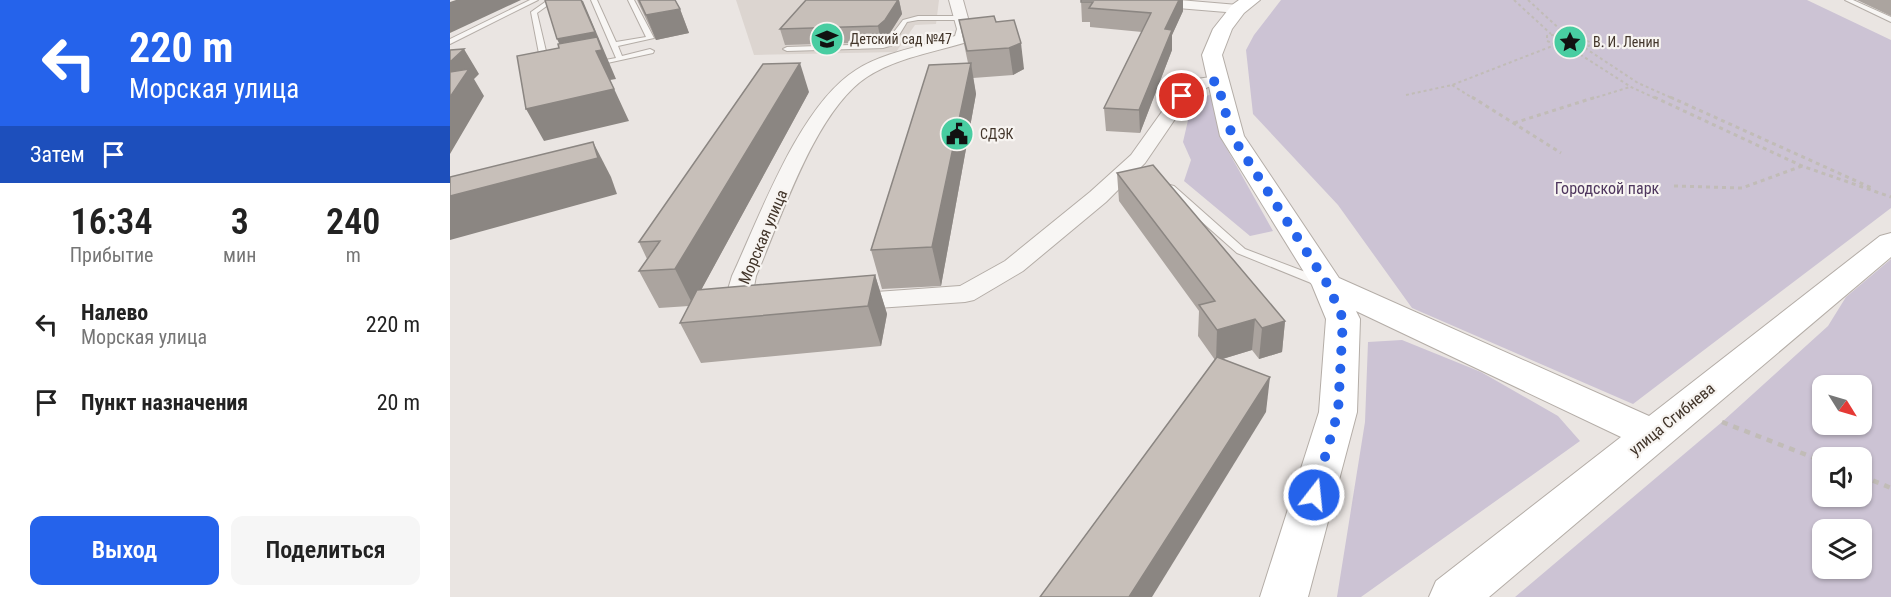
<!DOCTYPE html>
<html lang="ru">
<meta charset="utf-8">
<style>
:root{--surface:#fff;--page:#f6f6f6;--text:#222;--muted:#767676;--accent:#2563eb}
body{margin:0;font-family:"Roboto Condensed",sans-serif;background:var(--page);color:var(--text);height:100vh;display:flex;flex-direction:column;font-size:22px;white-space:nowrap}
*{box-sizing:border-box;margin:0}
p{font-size:20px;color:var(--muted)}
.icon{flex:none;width:33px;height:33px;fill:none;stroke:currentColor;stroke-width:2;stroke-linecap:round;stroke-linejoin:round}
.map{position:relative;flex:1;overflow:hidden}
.drawer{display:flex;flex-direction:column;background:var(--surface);width:450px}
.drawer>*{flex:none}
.guide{background:#2563eb;color:#fff;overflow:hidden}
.needle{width:39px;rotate:127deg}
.tools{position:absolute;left:1362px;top:375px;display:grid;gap:12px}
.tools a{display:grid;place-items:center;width:60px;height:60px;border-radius:12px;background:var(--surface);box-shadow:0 2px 4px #0004;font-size:30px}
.pin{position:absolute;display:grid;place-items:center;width:51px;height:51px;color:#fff;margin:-26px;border:3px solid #fff;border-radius:50%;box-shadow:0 2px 6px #0007}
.me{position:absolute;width:66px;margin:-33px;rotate:16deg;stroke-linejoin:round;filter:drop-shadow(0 0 4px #0008)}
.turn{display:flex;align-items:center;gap:21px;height:126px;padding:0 30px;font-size:27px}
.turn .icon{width:78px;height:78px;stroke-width:2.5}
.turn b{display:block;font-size:42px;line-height:51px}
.then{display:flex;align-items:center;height:57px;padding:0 30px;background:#0003;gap:12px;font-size:22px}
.eta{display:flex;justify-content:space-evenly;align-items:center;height:102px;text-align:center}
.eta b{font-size:36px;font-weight:600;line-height:42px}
.button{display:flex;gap:12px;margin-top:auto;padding:12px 30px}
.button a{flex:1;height:69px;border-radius:12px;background:var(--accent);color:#fff;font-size:24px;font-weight:600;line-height:69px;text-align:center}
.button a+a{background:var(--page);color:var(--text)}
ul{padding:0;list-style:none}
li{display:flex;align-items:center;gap:18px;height:78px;padding:0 30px}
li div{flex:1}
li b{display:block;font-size:22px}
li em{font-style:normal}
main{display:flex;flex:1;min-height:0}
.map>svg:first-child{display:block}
.built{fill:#dcd5d0}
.green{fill:#ccc3d4;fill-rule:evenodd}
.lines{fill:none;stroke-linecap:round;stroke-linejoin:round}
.lane-casing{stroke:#b4ada7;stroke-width:2}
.street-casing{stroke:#b4ada7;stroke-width:2}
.secondary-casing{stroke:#b4ada7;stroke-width:2}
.path-far2{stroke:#c1bcb7;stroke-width:2;stroke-dasharray:3 3;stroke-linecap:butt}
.path-far1{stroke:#c1bcb7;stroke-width:3;stroke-dasharray:4 4;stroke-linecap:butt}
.path{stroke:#c1bcb7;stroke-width:4.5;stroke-dasharray:6 6;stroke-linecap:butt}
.lane{fill:#f8f6f4;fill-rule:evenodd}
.street{fill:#f8f6f4;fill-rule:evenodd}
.secondary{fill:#fff;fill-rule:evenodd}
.wall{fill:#aba49f}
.shaded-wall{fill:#8b8682}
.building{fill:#c7bfb9;stroke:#8b8682;stroke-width:1.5}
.route{stroke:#2563eb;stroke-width:10;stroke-dasharray:0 18}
.labels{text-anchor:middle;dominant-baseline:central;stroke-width:4.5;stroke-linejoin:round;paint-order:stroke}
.far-poi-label{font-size:14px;fill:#42352a;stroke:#f7f4f1;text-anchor:start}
.park-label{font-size:16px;fill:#4f375e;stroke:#f7f4f1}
.street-label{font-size:16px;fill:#42352a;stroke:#f7f4f1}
</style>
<main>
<section class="drawer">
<div class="guide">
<div class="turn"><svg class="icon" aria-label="left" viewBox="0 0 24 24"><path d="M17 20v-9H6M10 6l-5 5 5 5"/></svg><div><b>220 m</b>Морская улица</div></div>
<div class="then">Затем<svg class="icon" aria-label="arrive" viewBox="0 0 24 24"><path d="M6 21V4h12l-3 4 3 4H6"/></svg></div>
</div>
<div class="eta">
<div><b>16:34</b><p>Прибытие</p></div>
<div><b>3</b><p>мин</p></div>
<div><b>240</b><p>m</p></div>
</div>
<ul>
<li><svg class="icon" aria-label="left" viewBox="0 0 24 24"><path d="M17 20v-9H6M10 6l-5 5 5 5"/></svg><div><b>Налево</b><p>Морская улица</p></div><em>220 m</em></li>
<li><svg class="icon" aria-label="arrive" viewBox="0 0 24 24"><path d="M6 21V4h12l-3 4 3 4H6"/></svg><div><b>Пункт назначения</b></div><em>20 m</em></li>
</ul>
<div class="button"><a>Выход</a><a>Поделиться</a></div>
</section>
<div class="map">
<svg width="1441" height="597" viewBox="0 0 1441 597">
<rect width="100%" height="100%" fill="#eae5e2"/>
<path class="built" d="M286,0H489L486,24L465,25L446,52L304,55Z"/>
<g class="green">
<path d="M831,0H1357L1441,40V208L1183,404L962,308L888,205L803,114L796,50L804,35Z"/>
<path d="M763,93L772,140L823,231L800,236L734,181L741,160L733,142L742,103Z"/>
<path d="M1441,259V597H1065L1272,422L1378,326L1396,297ZM1372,386H1412V424H1372ZM1372,458H1412V496H1372ZM1372,530H1412V568H1372Z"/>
<path d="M952,340L1031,372L1108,416L1130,441L911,597H887L915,422L918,342Z"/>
</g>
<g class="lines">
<g class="lane-casing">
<g id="lane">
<path d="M80,0H88L0,44V39Z"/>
<path d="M98,0H105L87,13L99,64L95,66L91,64L81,12Z"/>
<path d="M141,0H147L166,42L196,37L178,0H184L204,38L168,46L172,56L200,49L204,51L203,53L139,67V63L166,58Z"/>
<path d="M1395,0H1403L1441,17V22Z"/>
<path d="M468,16H511L514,18L511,20H468L457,22L443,45L433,48L337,51L333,49L337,47L432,44L437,41L453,20Z"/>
<path d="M720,185L724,186L795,249L874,279L876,282L870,286L866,285L787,253L716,190L715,188Z"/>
</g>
</g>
<g class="street-casing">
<g id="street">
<path d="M499,0H513L521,29L517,42C485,52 446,58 417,77C365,111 331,219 306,276L303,292L320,300L324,306L320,312C306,316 285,308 276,296L282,276C310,216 349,106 406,70C434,52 473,46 505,36L507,29Z"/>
<path d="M672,0H729L788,5L795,9L788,13L679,4Z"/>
<path d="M767,76L775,81L773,85L758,87L738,100L695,163L656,202L573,271L524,300L515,302L398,310L389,308L385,302L389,296L398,294L510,286L555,261L640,192L681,155L726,92L747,79Z"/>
</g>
</g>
<g class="secondary-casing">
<path id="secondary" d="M789,0H810L794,13L782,29L772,55L794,136L889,278L1199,416L1430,236L1441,233V257L1039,597H979L986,581L1171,437L906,311L910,319L907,412L858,597H810L869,412L876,319L862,285L770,136L752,55L763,29L782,5Z"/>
</g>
<g class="path-far2">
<path d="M1064,0L1101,34"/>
<path d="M1078,0L1114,33"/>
<path d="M1114,33L1140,42L1139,46L1115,48L1097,41V36Z"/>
<path d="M1120,48L1181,87L1207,99"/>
<path d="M1135,48L1188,83L1224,99"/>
<path d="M1002,85L1024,99"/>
<path d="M956,95L1002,85L1105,45"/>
<path d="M1141,99L1180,87"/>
</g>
<g class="path-far1">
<path d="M1022,97L1111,153"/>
<path d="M1204,97L1352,166L1441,197"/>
<path d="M1220,97L1424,189"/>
<path d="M1064,123L1146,97"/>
<path d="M1224,186L1292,188L1352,166"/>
</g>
<g class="path">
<path d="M1272,422L1372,461"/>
<path d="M1412,476L1441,488"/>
</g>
<use href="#lane" class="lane"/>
<use href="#street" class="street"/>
<use href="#secondary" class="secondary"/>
</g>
<g class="wall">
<path d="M187,0H225L230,9L239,33L206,40Z"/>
<path d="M356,0H449L452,14L438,36L431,42L335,45L330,29Z"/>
<path d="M631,0L733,11L722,35V50L690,133L656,131L654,108L692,32L640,27V22H632Z"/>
<path d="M1407,0H1441V16Z"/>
<path d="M509,20L546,22L574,69L563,75L523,78L526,94L491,286L432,289L421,250L518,63Z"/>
<path d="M359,92L251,290L425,275L437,314L431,346L251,363L230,323L239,306L209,308L189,271L197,259L189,242Z"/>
<path d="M667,173L835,321L832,352L809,359L802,350L772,359L816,412L765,360L748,336L749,311L669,201Z"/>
</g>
<g class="shaded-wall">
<path d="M6,0H71L0,33V2Z"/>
<path d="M131,0L133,1L166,79L160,80L179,121L94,141L76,109L120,66L107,39Z"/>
<path d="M448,0H449L452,14L438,36L431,42L428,26Z"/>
<path d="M729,0H733V11L722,35V50L690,133L689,110L715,29Z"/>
<path d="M230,9L239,33L206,40L196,15Z"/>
<path d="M571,43L574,69L563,75L559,48Z"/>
<path d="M14,49L29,74L24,79L34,96L0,154V62Z"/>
<path d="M350,63L359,92L243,305L225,269Z"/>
<path d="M521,63L526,94L491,286L482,247Z"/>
<path d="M143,142L161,177L167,194L0,240V196Z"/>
<path d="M425,275L437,314L431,346L418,306Z"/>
<path d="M805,319L802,350L766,361L767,330Z"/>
<path d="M835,321L832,352L809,359L812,328Z"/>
<path d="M820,377L816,412L702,597H679Z"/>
</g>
<g class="building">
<path d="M95,0H131L145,32L107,39Z"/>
<path d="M189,0H225L230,9L196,15Z"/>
<path d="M356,0H448L435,20L428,26L330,29Z"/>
<path d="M631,0H729L715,29L722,30L689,110L654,108L701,13L639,8L643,2H631Z"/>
<path d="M544,16L546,22L564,20L571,43L559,48L517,51L509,20Z"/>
<path d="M147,37L152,50L146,51L164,89L76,109L67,56L109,48L108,44Z"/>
<path d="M14,49L0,62V50Z"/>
<path d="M350,63L225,269L189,271L210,241L189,242L313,64Z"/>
<path d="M521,63L482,247L421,250L479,65Z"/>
<path d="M19,69L0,97V72Z"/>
<path d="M143,142L148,158L0,196V177Z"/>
<path d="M703,165L835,321L812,328L805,319L767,330L749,305L765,301L667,173Z"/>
<path d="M425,275L418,306L230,323L247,290Z"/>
<path d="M767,357L820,377L679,597H590Z"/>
</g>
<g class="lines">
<path class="route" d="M732,96L753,83L767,81L782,136L878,285L893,319L888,412L864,495"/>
</g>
<defs>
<g id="school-disc" transform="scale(1.725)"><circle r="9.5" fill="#48cda1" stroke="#f7f4f1"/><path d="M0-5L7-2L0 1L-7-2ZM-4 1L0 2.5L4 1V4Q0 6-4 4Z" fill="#111"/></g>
<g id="sight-disc" transform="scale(1.725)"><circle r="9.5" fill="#48cda1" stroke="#f7f4f1"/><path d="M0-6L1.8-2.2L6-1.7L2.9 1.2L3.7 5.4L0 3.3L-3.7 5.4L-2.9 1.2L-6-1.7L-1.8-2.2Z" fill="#111"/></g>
<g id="civic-disc" transform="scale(1.725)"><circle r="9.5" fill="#48cda1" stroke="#f7f4f1"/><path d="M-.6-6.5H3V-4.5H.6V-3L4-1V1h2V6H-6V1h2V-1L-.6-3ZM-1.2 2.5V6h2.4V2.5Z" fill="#111"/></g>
</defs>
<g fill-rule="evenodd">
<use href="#school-disc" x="377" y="39"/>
<use href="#sight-disc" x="1120" y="42"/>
<use href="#civic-disc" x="507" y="134"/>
</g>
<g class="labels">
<g class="far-poi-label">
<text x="400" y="39">Детский сад №47</text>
<text x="1143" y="42">В. И. Ленин</text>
<text x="530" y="134">СДЭК</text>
</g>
<g class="park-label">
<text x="1157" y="188">Городской парк</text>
</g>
<g class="street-label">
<text transform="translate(313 237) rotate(-67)">Морская улица</text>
<text transform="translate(1222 419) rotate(-39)">улица Сгибнева</text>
</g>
</g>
</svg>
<div class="tools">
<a><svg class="needle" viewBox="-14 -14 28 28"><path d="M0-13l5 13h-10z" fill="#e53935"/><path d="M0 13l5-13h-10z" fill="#767676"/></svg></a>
<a><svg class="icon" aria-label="sound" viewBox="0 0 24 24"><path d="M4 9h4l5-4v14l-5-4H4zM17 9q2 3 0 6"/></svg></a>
<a><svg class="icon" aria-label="layers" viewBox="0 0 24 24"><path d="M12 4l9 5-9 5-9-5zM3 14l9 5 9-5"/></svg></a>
</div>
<div class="pin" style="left:732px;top:96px;background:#d93025"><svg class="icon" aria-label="arrive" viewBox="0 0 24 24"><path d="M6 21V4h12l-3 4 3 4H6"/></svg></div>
<svg class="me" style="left:864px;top:495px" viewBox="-20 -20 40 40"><circle r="17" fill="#2563eb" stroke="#fff" stroke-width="3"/><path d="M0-11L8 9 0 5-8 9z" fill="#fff"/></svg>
</div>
</main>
